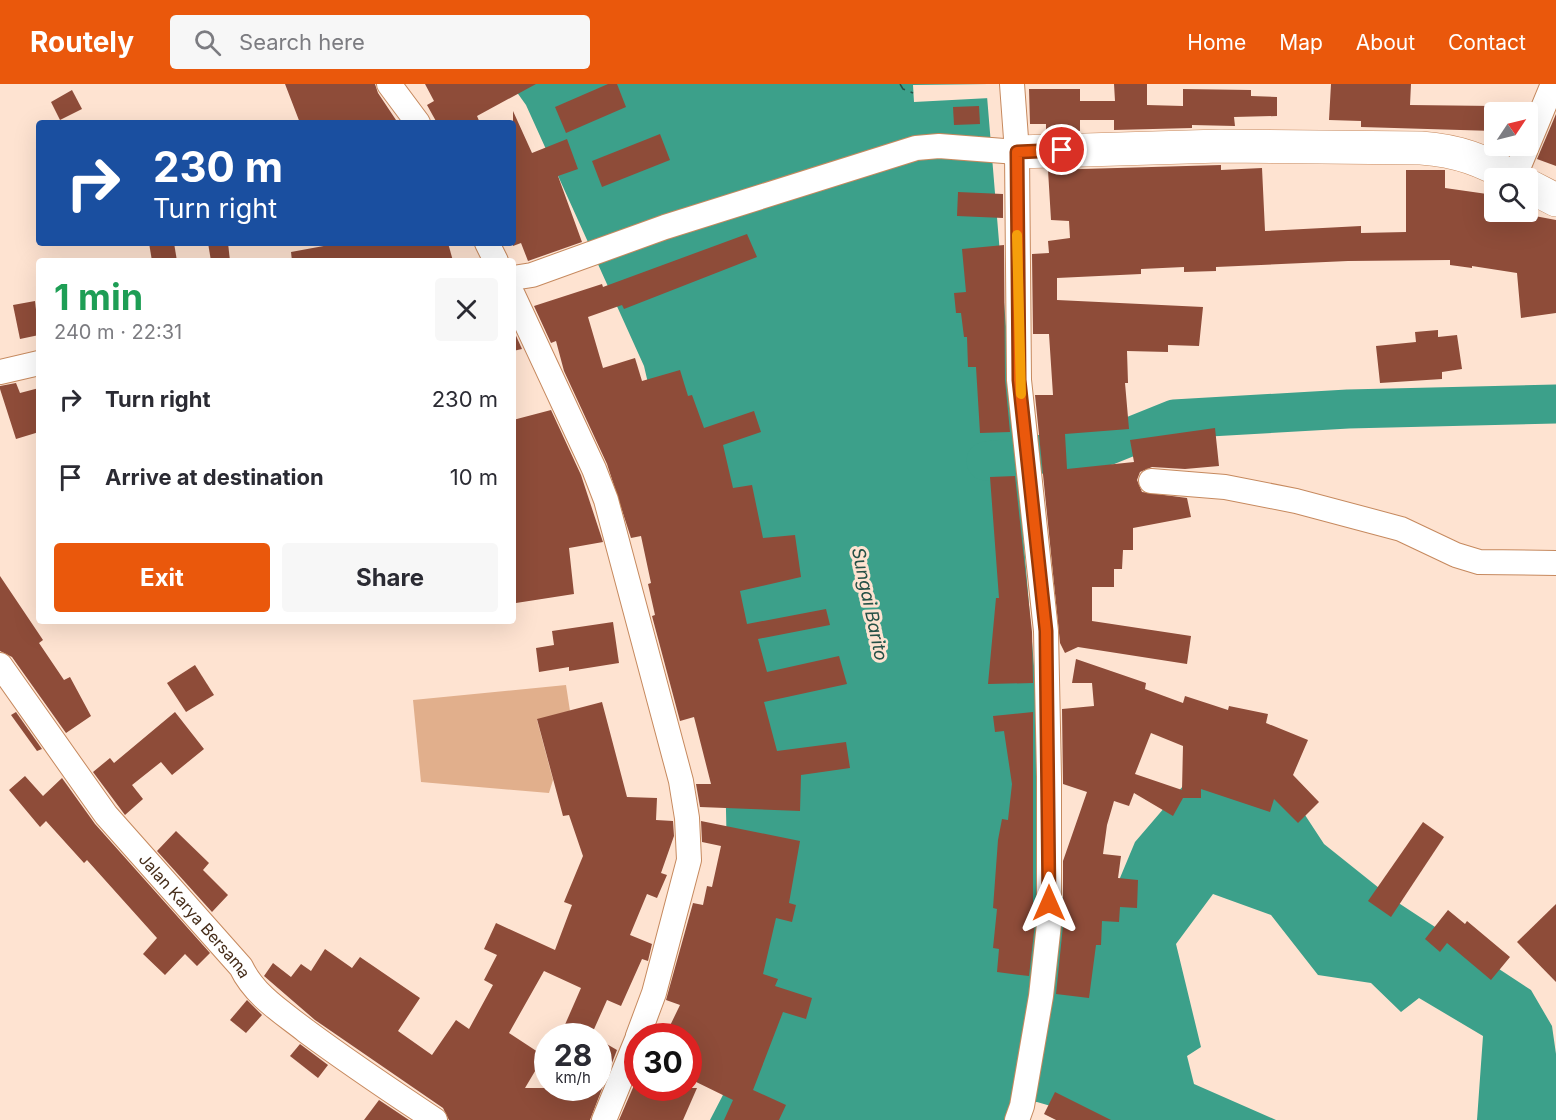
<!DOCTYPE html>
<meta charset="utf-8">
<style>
:root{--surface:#fff;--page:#f7f7f7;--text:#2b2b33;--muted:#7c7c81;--accent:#ea580c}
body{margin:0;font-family:Inter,sans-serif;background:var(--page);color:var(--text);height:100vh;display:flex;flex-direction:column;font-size:22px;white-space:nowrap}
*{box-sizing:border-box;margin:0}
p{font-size:20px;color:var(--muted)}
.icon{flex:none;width:33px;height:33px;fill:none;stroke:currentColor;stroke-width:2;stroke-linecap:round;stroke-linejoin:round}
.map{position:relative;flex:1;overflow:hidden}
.details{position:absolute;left:36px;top:174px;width:480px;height:366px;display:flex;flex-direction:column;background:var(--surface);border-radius:6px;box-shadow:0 6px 24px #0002}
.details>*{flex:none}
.top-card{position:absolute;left:36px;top:36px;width:480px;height:126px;border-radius:6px;box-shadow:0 6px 24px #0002;background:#1a4fa0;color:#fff;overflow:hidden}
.needle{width:39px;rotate:55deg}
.controls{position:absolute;left:1484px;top:18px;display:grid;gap:12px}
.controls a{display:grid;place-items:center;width:54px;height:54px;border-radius:6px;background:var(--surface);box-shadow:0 6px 24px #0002;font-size:30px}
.speed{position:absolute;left:534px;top:939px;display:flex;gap:12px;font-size:30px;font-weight:700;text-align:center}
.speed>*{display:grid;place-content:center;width:78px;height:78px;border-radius:50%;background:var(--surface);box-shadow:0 6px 24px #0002;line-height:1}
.speed small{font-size:15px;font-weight:400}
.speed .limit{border:9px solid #d22;background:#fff;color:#111}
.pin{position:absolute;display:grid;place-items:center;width:51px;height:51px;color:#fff;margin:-26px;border:3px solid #fff;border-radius:50%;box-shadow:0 2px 6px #0007}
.me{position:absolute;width:66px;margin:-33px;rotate:0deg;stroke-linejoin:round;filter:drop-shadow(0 0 4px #0008)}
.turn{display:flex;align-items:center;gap:21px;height:126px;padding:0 18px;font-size:27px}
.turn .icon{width:78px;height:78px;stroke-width:2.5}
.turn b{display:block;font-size:42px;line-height:51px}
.round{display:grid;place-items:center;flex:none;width:63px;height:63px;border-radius:6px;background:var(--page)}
.overview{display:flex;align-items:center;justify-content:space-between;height:102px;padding:0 18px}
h1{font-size:36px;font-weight:700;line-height:45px;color:#1e9e55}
.primary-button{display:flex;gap:12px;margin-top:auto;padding:12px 18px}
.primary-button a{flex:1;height:69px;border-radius:6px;background:var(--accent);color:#fff;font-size:24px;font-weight:700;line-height:69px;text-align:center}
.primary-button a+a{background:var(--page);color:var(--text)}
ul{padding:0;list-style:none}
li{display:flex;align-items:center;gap:18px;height:78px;padding:0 18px}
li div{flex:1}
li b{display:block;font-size:22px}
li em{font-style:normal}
header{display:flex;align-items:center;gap:36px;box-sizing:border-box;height:84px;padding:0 30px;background:var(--accent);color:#fff}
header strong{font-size:28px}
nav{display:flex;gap:33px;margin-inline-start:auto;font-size:21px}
.search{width:420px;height:54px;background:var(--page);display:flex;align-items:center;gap:15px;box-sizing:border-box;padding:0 21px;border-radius:6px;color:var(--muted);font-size:22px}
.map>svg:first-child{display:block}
.green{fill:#e1af8c}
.water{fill:#3ca08a}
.pier{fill:#fee3d1}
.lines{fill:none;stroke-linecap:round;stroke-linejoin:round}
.river{stroke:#3ca08a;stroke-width:39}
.ferry{stroke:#255046;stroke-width:1.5;stroke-dasharray:8 6;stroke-linecap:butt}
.building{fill:#8e4c39;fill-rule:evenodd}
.street-casing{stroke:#c6895e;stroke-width:26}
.secondary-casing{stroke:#c6895e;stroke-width:34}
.street{stroke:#fff;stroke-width:24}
.secondary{stroke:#fff;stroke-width:33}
.route-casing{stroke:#983908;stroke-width:15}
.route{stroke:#ea580c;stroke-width:10}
.slow{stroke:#f59e0b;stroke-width:10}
.labels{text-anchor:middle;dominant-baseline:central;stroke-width:6;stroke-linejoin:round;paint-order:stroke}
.street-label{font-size:16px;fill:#462d1a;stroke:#fee3d1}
.water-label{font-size:18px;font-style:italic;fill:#255046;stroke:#fee3d1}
</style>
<header>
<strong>Routely</strong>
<div class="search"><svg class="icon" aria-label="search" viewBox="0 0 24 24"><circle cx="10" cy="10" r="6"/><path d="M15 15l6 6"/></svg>Search here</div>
<nav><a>Home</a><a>Map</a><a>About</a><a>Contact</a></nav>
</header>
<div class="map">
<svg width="1556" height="1036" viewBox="0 0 1556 1036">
<rect width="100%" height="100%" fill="#fee3d1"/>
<path class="green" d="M566,601L570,627L537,636L553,696L549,709L421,698L413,616Z"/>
<path class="water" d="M511,0H986L1043,691L1040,800L1102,837L1135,758L1183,702L1288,705L1324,760L1394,816L1531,906L1552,942L1556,970V1036H1477L1483,952L1419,914L1401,928L1371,899L1318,891L1271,831L1213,810L1176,860L1201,963L1187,972L1194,1000L1276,1036H1099L1037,1018L1014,1020L1005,1036H710L724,1009L727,773L725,681L704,540L644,282L526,21Z"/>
<path class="pier" d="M989,0L990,14L914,18L913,1Z"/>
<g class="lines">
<path class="river" d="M986,377L1107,362L1174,335L1348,325L1556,320"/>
<path class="ferry" d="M900,0L903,5L913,9"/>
</g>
<g class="building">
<path d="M285,0H375L378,9L398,39H300Z"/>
<path d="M425,0H536L477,32L480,39H437L427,21L434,17Z"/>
<path d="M608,0H617L626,23L566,49L555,23Z"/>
<path d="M1114,0H1147V21L1183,22V5L1251,6V12L1277,13V32L1234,33L1235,42L1192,41V44L1114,46V36H1080V47L1046,48V40H1030L1029,5H1080V17H1115Z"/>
<path d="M1331,0H1411L1410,21L1494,22V47L1361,43V37L1329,36Z"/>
<path d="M72,6L82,25L60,36L51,18Z"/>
<path d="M979,22L980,40L954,41L953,23Z"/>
<path d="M513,27L532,69L567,55L578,85L558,92L582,158L528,177L521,159L513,162Z"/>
<path d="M1556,30V82L1537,75Z"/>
<path d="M660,50L670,76L602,103L592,77Z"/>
<path d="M1221,81V86L1262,84L1265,147L1361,142V149L1406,148V86H1445V104L1494,111V128H1513L1556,136V229L1521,234L1517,189L1472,182V184L1450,181V176L1348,177L1216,183V187L1184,188V183L1141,185V190L1057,194V216L1203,223L1199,262L1168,261V268L1127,267L1128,299H1125L1129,345L1065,350L1067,385L1134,378L1130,356L1215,344L1219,382L1185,385L1152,383L1140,388L1137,396L1142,408L1187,414L1191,433L1133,444V466H1123L1122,485H1114V503H1092V537L1191,552L1187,580L1078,563L1065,569L1060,559L1035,311H1053L1049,250H1033L1032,170L1049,169L1048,157L1070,154L1069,137L1051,136L1048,86Z"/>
<path d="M958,108L1003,110V134L957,132Z"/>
<path d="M747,150L757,173L624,225L622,221L588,233L603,284L635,274L642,297L680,286L688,312L692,311L704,344L754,327L761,348L723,361L733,404L752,401L763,454L795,451L801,493L740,507L747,540L826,525L830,541L758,555L767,588L839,572L847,600L764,618L777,667L846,658L850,684L801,691L800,727L700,723L696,700H711L694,633L680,637L652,532L655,531L648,500L651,499L641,452L631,454L607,380L564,287L556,257L551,259L534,222L602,200L603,203Z"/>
<path d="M149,159H174L177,177H152Z"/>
<path d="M208,159H228L230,177H211Z"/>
<path d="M340,159H448L453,177H292L291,168Z"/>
<path d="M1004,161L1005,296L1010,348L980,349L976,283H968L967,253H964L961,229H956L954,209L966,208L962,165Z"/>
<path d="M35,217L39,251L20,255L13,221Z"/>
<path d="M513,245L522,265L513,267Z"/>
<path d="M1438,246V253L1457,251L1462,285L1442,288V295L1380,299L1376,262L1416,258L1415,248Z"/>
<path d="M16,299L20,309L39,304V348L16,355L0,305V302Z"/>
<path d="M551,326L581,391L603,458L569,464L574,510L516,519L513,502V336Z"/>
<path d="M1015,392L1032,548L1033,599L988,600L996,514H999L990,393Z"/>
<path d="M0,492L43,556L39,559L64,596L70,593L91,632L66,649L12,573L0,567Z"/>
<path d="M613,538L619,579L569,587V583L539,588L536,564L554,561L552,547Z"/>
<path d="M1076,575L1146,599L1145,605L1183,619L1185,612L1228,626L1229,622L1268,630L1266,639L1308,656L1293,691L1319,718L1298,739L1274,715L1270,728L1201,705V714H1183L1173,732L1134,709L1129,722L1114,717L1107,741L1103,770L1121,772L1118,794L1138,796L1137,824L1120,823L1119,838L1102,837L1101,861H1096L1089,914L1056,910L1063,842V777L1087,708L1063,700L1062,625L1094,622L1092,599H1072ZM1151,649L1183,662L1182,706L1135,690Z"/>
<path d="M195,581L214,611L186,628L167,599Z"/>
<path d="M602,618L627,713L657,714L656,736L673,737L674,752L661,789L667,791L657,814L647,810L630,851L652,860L648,877L642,875L621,922L607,916L591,952H560L581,904L544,887L509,949L544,972L525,1004H598V955L617,966L590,1036H449L443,1024L315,936L264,892L273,879L291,893L301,880L311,887L325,865L352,884L360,873L420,914L398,947L432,971L456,936L469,945L493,901L484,896L497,871L484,865L496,839L555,866L572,821L564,818L583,772L569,731L563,732L537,635Z"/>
<path d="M16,628L42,665L37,667L11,631Z"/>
<path d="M175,628L204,665L172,691L161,678L132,701L143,715L125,731L93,688L110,674L114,679Z"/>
<path d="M1033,628V838L1035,839L1029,892L997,888L999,865L993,864L997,825L993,824L998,756L1002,735L1008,736L1012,700L1004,647L995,648L993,632Z"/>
<path d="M25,692L43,712L62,694L95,740L210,869L197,882L185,870L165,891L143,870L157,854L87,776L84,779L46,737L40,743L9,706Z"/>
<path d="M701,737L800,757L789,819L796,821L792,838L776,834L763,890L778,895L775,902L812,914L806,935L783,928L753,1006L786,1021L779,1036H724L733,1016L688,994V952H665L680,921L666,916L693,819L703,821L707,802L712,803L721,762L702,758Z"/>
<path d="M1423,738L1444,753L1391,833L1368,817Z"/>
<path d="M176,747L209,779L203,786L228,811L212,828L157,767Z"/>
<path d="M1556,820V898L1517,858Z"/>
<path d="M1448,826L1465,840L1467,837L1510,873L1491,896L1447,859L1440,868L1425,855Z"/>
<path d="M247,916L262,931L246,949L230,936Z"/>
<path d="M300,960L328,981L318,994L290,972Z"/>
<path d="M638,992V1004H697L683,1036H619Z"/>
<path d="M1055,1008L1111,1036H1056L1044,1030Z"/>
<path d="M379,1016L409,1036H364Z"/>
</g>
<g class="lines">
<g class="street-casing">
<g id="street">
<path d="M389,0L418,39"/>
<path d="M1012,0L1017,68L1019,296L1046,547L1049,693V840L1041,912L1022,1022L1017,1036"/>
<path d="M1514,94L1553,0"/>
<path d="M487,159L496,177"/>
<path d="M513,194L532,191L665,143L916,64L939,62L1017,68"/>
<path d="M513,211L594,385L606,416L681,697L687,734L689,776L654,909L638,952"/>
<path d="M0,288L39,279"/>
<path d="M1151,397L1225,403L1296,417L1401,445L1456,471L1479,478L1556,479"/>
<path id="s1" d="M0,581L106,731L241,883C255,912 282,928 306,947C348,978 391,1007 435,1036"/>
<path d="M604,1036L638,953"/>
</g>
</g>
<g class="secondary-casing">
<g id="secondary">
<path d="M1017,68L1221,62L1421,64C1460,67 1481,76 1515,94"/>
<path d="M1527,101L1556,116"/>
</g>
</g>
<use href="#street" class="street"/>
<use href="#secondary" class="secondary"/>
</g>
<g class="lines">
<g class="route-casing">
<path id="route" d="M1049,819L1046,547L1019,296L1017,68L1062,66"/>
</g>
<use href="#route" class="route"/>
<path class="slow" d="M1017,151L1021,310"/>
</g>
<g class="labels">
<g class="street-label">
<text stroke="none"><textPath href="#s1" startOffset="318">Jalan Karya Bersama</textPath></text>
</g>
<g class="water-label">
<text transform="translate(870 520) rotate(78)">Sungai Barito</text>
</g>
</g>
</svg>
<div class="controls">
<a><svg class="needle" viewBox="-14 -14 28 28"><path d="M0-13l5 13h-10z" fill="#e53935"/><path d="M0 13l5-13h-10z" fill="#7c7c81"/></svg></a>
<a><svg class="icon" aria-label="search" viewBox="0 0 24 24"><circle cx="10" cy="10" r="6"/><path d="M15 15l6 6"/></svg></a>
</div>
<div class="speed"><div>28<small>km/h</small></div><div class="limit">30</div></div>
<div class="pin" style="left:1062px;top:66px;background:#d93025"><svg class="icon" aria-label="arrive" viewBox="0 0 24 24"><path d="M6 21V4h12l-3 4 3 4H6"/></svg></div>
<svg class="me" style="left:1049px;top:819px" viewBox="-20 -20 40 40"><path d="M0-17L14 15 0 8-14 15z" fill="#ea580c" stroke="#fff" stroke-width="4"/></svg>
<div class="top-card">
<div class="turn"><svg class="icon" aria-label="right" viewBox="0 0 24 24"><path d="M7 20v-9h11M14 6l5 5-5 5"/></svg><div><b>230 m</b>Turn right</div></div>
</div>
<section class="details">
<div class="overview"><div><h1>1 min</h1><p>240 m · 22:31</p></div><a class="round"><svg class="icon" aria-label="close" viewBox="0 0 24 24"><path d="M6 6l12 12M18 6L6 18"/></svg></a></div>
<ul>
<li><svg class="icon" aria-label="right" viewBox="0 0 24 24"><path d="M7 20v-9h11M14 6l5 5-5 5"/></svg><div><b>Turn right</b></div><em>230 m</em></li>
<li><svg class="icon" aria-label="arrive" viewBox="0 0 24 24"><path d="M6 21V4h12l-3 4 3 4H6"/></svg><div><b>Arrive at destination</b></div><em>10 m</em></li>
</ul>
<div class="primary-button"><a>Exit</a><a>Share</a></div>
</section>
</div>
